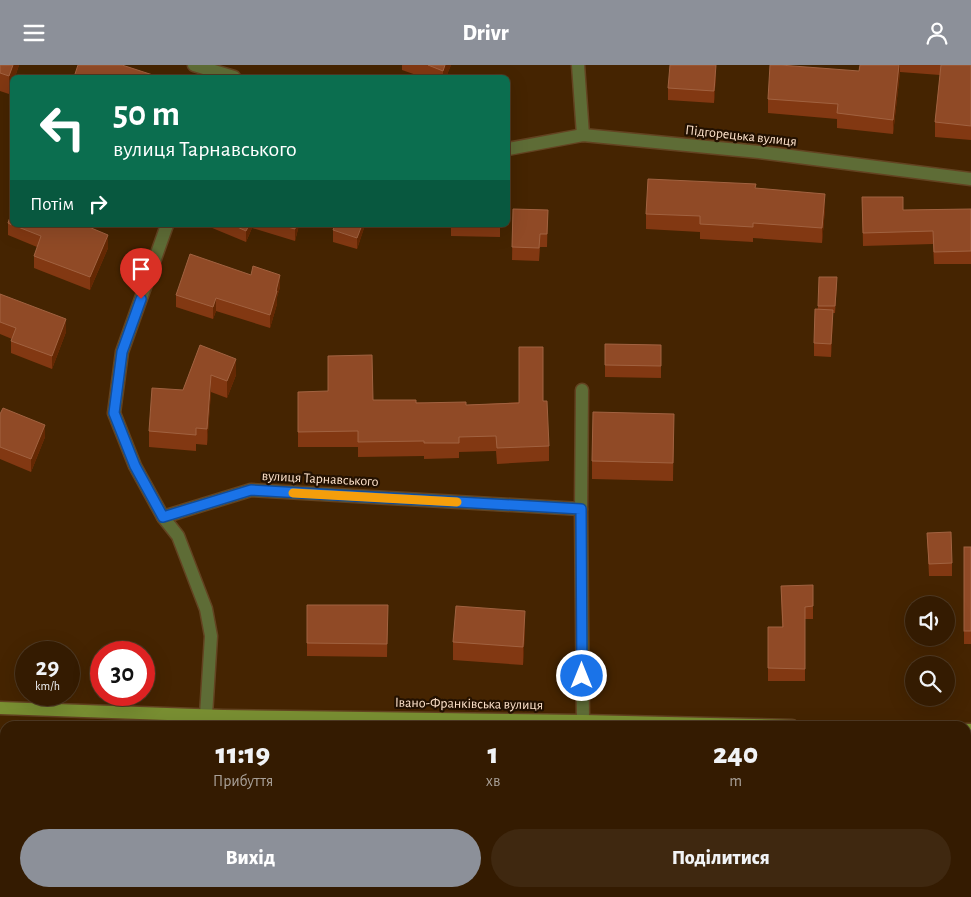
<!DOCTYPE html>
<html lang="uk">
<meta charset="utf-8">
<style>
:root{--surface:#341b01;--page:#3f2810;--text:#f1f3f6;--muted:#a9a199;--line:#4e3923;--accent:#8c9099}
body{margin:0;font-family:"Alegreya Sans",sans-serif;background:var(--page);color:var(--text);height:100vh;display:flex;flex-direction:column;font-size:19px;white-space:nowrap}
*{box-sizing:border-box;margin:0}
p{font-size:16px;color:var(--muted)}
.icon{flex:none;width:28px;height:28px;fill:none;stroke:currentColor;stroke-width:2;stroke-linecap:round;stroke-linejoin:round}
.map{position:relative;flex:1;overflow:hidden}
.sheet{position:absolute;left:0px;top:656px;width:971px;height:176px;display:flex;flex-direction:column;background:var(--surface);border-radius:15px 15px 0 0;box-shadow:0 5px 20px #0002,0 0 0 1px var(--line)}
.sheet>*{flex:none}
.top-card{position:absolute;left:10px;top:10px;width:500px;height:152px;border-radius:8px;box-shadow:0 5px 20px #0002,0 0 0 1px var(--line);background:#0b6e4f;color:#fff;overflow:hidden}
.controls{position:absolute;left:905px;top:531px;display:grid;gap:10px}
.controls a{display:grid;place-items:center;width:50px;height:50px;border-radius:50%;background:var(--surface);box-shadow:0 5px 20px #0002,0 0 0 1px var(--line);font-size:25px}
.speed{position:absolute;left:15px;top:576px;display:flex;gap:10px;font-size:25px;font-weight:700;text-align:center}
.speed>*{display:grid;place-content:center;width:65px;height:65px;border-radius:50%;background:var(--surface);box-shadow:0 5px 20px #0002,0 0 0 1px var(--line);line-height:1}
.speed small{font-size:12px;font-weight:400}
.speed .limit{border:8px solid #d22;background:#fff;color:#111}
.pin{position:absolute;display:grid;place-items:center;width:42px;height:42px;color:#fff;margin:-51px -21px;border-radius:50% 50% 50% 0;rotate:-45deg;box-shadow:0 0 5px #0007}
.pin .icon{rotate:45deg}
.me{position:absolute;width:55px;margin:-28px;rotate:0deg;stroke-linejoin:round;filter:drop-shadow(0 0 4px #0008)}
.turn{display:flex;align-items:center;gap:18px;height:105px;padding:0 20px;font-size:22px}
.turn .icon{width:65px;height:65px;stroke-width:2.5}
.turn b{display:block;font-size:35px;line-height:42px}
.then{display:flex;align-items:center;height:48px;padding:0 20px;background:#0003;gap:10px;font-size:19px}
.eta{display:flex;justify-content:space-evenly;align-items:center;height:85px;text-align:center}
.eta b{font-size:30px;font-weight:800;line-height:35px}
.action{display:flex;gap:10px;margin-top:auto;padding:10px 20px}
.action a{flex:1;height:58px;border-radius:30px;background:var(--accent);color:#fff;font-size:20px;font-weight:800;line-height:58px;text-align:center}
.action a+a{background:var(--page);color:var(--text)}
header{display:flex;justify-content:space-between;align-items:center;height:65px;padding:0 20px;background:var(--accent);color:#fff;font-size:22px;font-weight:800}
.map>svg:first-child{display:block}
.green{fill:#78364b}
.water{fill:#001425}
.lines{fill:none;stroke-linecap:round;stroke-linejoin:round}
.minor-casing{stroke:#634321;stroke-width:15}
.secondary-casing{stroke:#634321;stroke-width:15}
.minor{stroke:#5e6c36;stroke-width:12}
.secondary{stroke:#798f32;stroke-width:12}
.wall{fill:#823812}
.shaded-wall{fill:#642803}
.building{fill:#904a26;stroke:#a16240}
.route-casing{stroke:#114b97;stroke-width:12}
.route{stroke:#1a73e8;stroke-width:9}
.slow{stroke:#f59e0b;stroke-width:9}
.labels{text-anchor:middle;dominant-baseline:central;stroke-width:4.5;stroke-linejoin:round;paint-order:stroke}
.street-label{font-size:14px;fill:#fee3cc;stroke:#231101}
</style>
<header><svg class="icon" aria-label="menu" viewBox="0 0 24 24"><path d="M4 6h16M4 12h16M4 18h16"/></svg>Drivr<svg class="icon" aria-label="person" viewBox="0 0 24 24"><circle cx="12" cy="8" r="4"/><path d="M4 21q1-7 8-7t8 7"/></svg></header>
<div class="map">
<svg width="971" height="832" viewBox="0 0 971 832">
<rect width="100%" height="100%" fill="#452401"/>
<g class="green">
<path d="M0,676H5V743L0,744Z"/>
<path d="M40,828H103L101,832H38Z"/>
<path d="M210,828H442L471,832H209Z"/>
</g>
<path class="water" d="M103,828H161L165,832H101Z"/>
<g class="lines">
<g class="minor-casing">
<g id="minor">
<path d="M194,0L234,12"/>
<path d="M578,0L583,70"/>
<path d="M508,84L583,70L759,87L971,114"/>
<path d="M167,160L122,287L114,348L135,401L163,452L178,471L206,544L211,571L206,650"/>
<path d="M582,325L581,444L583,656"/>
<path d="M163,452L251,425L581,444"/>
</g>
</g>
<g class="secondary-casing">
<g id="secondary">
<path d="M0,643L223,651L583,656L792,661"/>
<path d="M966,665H971"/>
</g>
</g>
<use href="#minor" class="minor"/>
<use href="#secondary" class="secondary"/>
</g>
<g class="wall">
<path d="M0,0H19L15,12H12V19L9,29L0,26Z"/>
<path d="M402,0H451L446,12H422L402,5Z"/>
<path d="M860,0H971V75L935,72V57L940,10L900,7L893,69L837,63V54L768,48V34L859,6Z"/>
<path d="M716,10L714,38L668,35V23Z"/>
<path d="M756,123L825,144L822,178L753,173V177L700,174V167L646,164V149Z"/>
<path d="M862,132L903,145L971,144V199H934L933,179L863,181Z"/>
<path d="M513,144L548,145L547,182H540L539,196L512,195Z"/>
<path d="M8,158L108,183L90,225L34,203V191L37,182L8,170Z"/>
<path d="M205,160H299L295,176L252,163L246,177Z"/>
<path d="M335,160H365L357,184L333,177V165Z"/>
<path d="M451,160H500V172L451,171Z"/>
<path d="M837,219L835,248H833L831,292L814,291V278L818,241Z"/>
<path d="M280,222L277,232V239L270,263L216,246L213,254L176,242V230Z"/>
<path d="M0,229L66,267L52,304L11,288V276L12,274L0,269Z"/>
<path d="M605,279L661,280V313L605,312Z"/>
<path d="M200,280L236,310L227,333L211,327L207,380L196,379V386L149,382V366L183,325Z"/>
<path d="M298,327L373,335L466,340L543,336L549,381V396L497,399L496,386L459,387V393L424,394V391L358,392V382H298Z"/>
<path d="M0,349L45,372L31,407L0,394Z"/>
<path d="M674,349L673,416L592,414V396Z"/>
<path d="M927,468L952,498V511H929Z"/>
<rect x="964" y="482" width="7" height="97"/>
<path d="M781,521L813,541V554H805V616H768V562H782Z"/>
<path d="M307,540H388L387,592L307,591Z"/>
<path d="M525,564L523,600L453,595V577Z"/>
</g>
<g class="shaded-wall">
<path d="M13,0H19L15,12H12V19L9,29V11Z"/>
<path d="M445,0H451L446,12H443V6Z"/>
<path d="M716,0V10L714,38V26Z"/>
<path d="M899,0H900V7L893,69V55Z"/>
<path d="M825,129V144L822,178V163Z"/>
<path d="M249,160H252V163L246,177V166Z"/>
<path d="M296,160H299L295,176V164Z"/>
<path d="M362,160H365L357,184V173Z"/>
<path d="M108,170V183L90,225V212Z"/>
<path d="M280,210V222L277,232V239L270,263V250Z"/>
<path d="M216,233V246L213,254V242Z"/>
<path d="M833,245V257L831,292V279Z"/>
<path d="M66,254V267L52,304V291Z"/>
<path d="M236,294V310L227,333V316Z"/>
<path d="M211,310V327L207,380V364Z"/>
<path d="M45,360V372L31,407V394Z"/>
<path d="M525,546V564L523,600V582Z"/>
</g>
<g class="building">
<path d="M0,0H13L9,11L0,8Z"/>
<path d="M78,0H122L159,12H74Z"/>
<path d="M428,0H445L443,6Z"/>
<path d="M670,0H716L714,26L668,23Z"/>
<path d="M770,0H780L859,6L860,0H899L893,55L837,48L838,39L768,34Z"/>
<path d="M941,0H971V61L935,57Z"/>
<path d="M648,114L756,119L755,123L825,129L822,163L753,158V162L700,159V151L646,149Z"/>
<path d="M862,132H903V145L971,144V186L934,187L933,166L863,168Z"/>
<path d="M513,144L548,145L547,169H540L539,183L512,182Z"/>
<path d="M12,146V160L8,158Z"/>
<path d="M13,160H84L108,170L90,212L34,191L41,171Z"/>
<path d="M233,160H249L246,166Z"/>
<path d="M280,160H296L295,164Z"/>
<path d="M335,160H362L357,173L333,165Z"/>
<path d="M190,189L251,210L253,201L280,210L276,226H277L270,250L216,233L213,242L176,230Z"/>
<path d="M819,212H837L835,241H818Z"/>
<path d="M0,229L66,254L52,291L11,276L16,263L0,257Z"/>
<path d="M815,244L833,245L831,279L814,278Z"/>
<path d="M605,279L661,280V301L605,300Z"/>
<path d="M200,280L236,294L227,316L211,310L207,364L196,363V370L149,366L152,323L183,325Z"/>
<path d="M519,282H543V336H547L549,381L497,383L496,371L459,372V378H424V376L358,377V366L298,367V327L328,326V291L372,290L373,335H416V338L466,337V340L519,338Z"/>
<path d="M3,343L45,360L31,394L0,382V349Z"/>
<path d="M593,347L674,349L673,398L592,396Z"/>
<path d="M951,467L952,498L929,499L927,468Z"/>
<rect x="964" y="482" width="7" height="84"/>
<path d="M813,520V541L805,542V604L768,603V562H783L781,521Z"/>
<path d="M307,540H388L387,579L307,578Z"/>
<path d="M456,541L525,546L523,582L453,577Z"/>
</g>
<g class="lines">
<g class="route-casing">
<path id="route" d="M141,234L122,287L114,348L135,401L163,452L251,425L581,444L582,611"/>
</g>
<use href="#route" class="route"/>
<path class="slow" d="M293,428L457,437"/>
</g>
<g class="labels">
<g class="street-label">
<text transform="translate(741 71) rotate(6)">Підгорецька вулиця</text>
<text transform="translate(320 414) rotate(3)">вулиця Тарнавського</text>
<text transform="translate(469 639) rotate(1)">Івано-Франківська вулиця</text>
</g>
</g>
</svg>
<div class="controls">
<a><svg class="icon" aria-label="sound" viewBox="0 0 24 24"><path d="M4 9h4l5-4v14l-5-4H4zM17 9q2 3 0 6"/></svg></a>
<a><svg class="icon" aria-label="search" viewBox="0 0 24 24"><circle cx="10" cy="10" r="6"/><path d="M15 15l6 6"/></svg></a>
</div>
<div class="speed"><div>29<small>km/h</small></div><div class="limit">30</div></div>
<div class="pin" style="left:141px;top:234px;background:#d93025"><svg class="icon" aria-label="arrive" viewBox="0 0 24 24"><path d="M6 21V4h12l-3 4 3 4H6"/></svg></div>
<svg class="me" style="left:582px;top:611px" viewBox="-20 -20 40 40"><circle r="17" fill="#1a73e8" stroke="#fff" stroke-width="3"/><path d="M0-11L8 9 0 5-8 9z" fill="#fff"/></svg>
<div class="top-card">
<div class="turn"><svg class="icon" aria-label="left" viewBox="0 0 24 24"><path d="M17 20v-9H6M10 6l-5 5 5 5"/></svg><div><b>50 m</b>вулиця Тарнавського</div></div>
<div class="then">Потім<svg class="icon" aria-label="right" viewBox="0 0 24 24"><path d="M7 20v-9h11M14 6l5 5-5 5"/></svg></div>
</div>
<section class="sheet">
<div class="eta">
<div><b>11:19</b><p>Прибуття</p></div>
<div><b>1</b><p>хв</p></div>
<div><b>240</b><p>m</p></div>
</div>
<div class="action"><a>Вихід</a><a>Поділитися</a></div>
</section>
</div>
